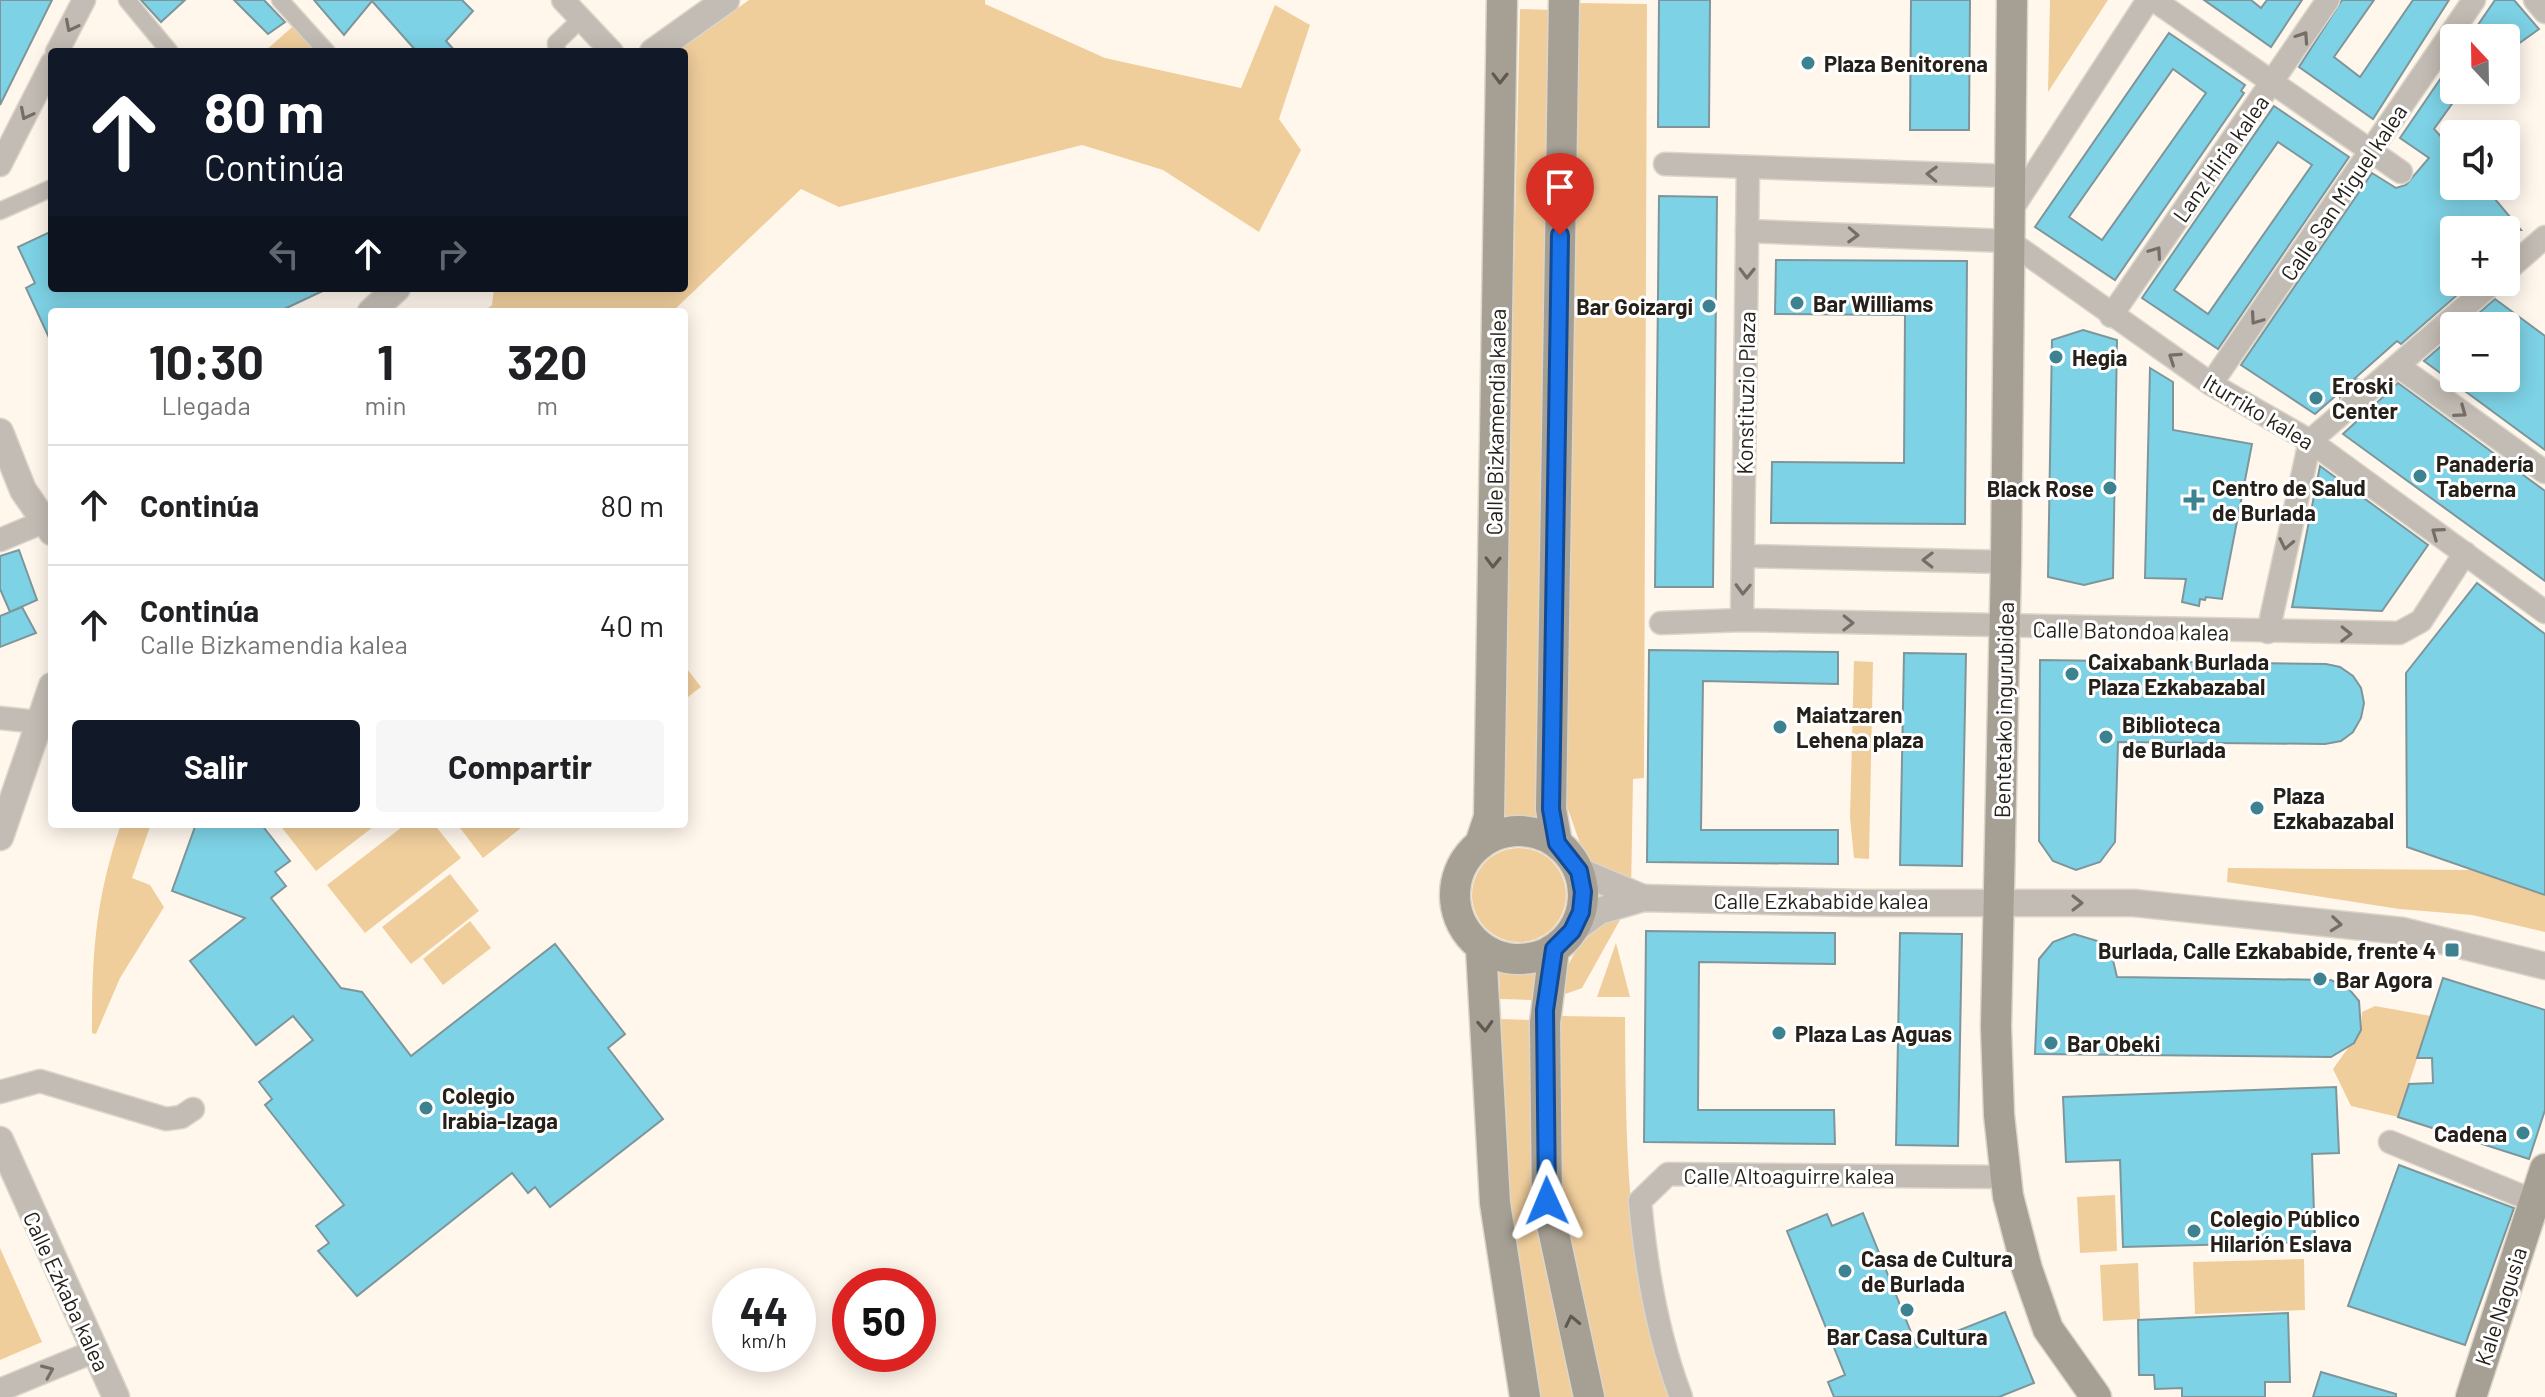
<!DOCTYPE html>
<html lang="es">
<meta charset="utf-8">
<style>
:root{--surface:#fff;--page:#f6f6f6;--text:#202124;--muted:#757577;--line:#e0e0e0;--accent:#111827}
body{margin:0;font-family:Barlow,sans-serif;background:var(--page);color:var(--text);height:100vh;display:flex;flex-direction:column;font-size:30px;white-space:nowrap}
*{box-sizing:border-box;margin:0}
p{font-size:26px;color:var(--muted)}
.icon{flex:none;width:44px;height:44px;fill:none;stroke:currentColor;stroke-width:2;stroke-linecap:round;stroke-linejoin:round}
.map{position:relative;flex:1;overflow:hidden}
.side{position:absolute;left:48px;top:308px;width:640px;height:520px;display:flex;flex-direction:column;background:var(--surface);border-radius:8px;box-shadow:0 4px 20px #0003}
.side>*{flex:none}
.top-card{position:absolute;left:48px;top:48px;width:640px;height:244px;border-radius:8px;box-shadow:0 4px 20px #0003;background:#111827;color:#fff;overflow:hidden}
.needle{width:52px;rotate:338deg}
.tools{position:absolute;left:2440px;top:24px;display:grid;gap:16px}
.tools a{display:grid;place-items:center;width:80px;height:80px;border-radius:8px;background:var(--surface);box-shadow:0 4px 20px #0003;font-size:40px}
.speed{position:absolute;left:712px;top:1268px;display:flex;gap:16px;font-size:40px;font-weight:700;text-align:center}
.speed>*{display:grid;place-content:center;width:104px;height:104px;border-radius:50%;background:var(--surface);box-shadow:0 4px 20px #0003;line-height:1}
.speed small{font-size:20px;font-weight:400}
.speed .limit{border:12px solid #d22;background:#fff;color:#111}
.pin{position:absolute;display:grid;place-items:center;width:68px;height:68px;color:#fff;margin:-82px -34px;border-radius:50% 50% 50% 0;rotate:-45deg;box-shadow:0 0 8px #0007}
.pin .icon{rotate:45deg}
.me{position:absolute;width:88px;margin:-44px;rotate:359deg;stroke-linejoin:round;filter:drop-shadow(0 0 6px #0008)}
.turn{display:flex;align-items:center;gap:28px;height:168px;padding:0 24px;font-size:36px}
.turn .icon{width:104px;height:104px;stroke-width:2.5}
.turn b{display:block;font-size:56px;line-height:68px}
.lanes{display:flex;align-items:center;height:76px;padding:0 24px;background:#0003;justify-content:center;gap:40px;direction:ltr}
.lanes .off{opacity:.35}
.eta{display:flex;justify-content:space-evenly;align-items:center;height:136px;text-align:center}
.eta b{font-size:48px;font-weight:700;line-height:56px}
.cta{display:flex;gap:16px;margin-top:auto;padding:16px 24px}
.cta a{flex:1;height:92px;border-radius:8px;background:var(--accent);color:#fff;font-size:32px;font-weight:700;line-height:92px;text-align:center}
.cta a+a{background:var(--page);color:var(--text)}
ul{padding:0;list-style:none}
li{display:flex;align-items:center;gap:24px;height:120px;padding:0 24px;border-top:2px solid var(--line)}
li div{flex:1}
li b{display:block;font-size:30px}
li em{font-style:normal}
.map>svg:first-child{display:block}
.green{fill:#f0ce9c}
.building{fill:#7dd2e5;stroke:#7e969b;stroke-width:2;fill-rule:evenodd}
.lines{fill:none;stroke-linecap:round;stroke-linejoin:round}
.pedestrian-casing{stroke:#dcd5ca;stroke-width:19}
.minor-casing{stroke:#dcd5ca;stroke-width:25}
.tertiary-casing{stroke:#dcd5ca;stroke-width:29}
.secondary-casing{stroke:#dcd5ca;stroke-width:33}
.pedestrian{stroke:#c2bcb4;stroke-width:16}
.minor{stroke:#c2bcb4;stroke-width:22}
.tertiary{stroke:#c2bcb4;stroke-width:26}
.secondary{stroke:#a69f93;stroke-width:30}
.oneway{stroke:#746e67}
.oneway2{stroke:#5f5a50}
.route-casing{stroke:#114b97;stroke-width:20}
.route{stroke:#1a73e8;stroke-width:14}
.poi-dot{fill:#3d8290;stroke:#fff;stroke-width:3}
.labels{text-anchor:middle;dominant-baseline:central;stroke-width:6;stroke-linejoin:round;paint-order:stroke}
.poi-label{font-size:22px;font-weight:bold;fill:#25211a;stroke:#fff;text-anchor:start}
.street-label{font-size:22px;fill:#25211a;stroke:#fff}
</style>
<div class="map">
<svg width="2545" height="1397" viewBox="0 0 2545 1397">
<rect width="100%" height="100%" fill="#fff7ec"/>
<g class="green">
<path d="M749,0H985V4L1105,58L1241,88L1275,5L1310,25L1279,119L1301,150L1259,232L1163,170L1082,145L839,207L801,189L672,312H483L492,305L494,288H684V52H676Z"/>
<path d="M2050,0H2108L2048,92Z"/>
<path d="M1578,3L1647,4L1644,778L1633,779L1631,893L1588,866L1565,801Z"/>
<path d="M1520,9L1553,10L1538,820L1520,817L1501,820Z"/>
<path d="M299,21L327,52H264Z"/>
<path d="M1854,661L1873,662L1869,859L1854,858L1850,818Z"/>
<path d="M684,665L701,687L684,700Z"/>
<path d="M121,824H151L132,878L150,885L164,907L120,978L96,1034L92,1033C92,954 95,900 121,824Z"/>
<path d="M279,824H377L316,871Z"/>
<path d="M406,824H434L461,858L365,933L327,885Z"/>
<path d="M457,824H526L483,858Z"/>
<circle cx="1519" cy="895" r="47"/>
<path d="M2228,868L2475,870L2545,895V932L2472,915L2399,909L2227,882Z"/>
<path d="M450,874L479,911L411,964L382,927Z"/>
<path d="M1625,911L1582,988L1557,997C1569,954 1584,929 1625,911Z"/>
<path d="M470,921L491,948L443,985L423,959Z"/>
<path d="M1616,943L1630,997H1597Z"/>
<path d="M1499,971L1519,974L1536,971L1532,1000L1500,999Z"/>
<path d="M2375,1006L2431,1016L2398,1117L2351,1106L2333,1069L2361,1030L2362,1012Z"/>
<path d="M1560,1016L1625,1017C1626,1150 1626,1271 1673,1397H1597L1567,1252L1559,1173Z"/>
<path d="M1499,1019L1532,1020L1541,1236L1552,1300L1575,1397H1537L1510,1256Z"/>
<path d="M2115,1195L2117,1251L2080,1253L2077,1197Z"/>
<path d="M0,1248L42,1342L0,1360Z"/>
<path d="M2304,1259L2305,1310L2195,1314L2193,1262Z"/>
<path d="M2138,1263L2140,1319L2103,1321L2100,1265Z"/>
</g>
<g class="building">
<path d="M0,0H52L0,105Z"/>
<path d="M141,0H185L161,22Z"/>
<path d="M234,0H264L285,22L268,34Z"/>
<path d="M314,0H462L473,11L446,41L456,52H417L372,1L344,35Z"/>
<path d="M1659,0H1710L1709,127H1658Z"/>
<path d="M1911,0H1970L1969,130H1910Z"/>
<path d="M2204,0H2251L2261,8L2267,0H2302L2271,47Z"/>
<path d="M2342,0H2374L2334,57L2360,77L2413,0H2449L2373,119L2299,67Z"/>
<path d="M2495,0H2514L2539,29L2514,47L2506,38H2469Z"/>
<path d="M2169,33L2245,85L2241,91L2244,93L2115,280L2035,227ZM2173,69L2206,93L2102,240L2069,217Z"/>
<path d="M2454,59V90H2462L2434,129L2454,151V186H2484L2521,230H2454V282H2472L2401,344L2397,341L2354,379L2360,380L2340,397V392L2315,414L2241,365L2372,173L2396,188L2406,185L2429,158L2400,138Z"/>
<path d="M2274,106L2349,157L2218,349L2142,298ZM2278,142L2312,165L2208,314L2174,290Z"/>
<path d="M1659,196L1717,197L1713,587H1655Z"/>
<path d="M52,231V288H329L278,312H52V344L26,288L35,283L18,247Z"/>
<path d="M1776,260L1967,261L1965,524L1771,523L1772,462L1904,463L1905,315L1775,314Z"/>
<path d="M2495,299L2545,336V450L2424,361L2454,335V378H2506V326H2464Z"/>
<path d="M2083,330L2117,340L2113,578L2084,585L2048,577L2052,340Z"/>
<path d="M2150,368L2173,382V430L2252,444L2222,599L2206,597L2205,600L2200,599L2199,606L2182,602L2186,579L2145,578Z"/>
<path d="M2398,383L2545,491V581L2343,434Z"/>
<path d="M2320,466L2428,545L2382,611L2292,607Z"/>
<path d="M19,550L37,600L10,612L0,589V556Z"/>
<path d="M2477,583L2545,634V895L2407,847L2406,673Z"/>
<path d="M22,607L36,633L0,647V616Z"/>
<path d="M1649,650L1838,652V684L1703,681L1701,830H1838V864L1647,862Z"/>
<path d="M1904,653L1966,654L1962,866L1900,865Z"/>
<path d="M2040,660L2326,664L2340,667L2353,676L2361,688L2364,703L2361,718L2353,732L2341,741L2325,744L2118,742L2115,842L2100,862L2076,870L2053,861L2039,841Z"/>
<path d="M196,824H261L290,861L275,872L286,886L271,898L341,988L362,992L411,1056L555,944L625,1034L608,1048L663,1119L550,1207L535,1187L528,1193L512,1173L357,1296L318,1251L329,1243L316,1226L344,1205L265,1105L272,1099L259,1082L313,1040L293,1016L256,1045L190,961L245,918L172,891Z"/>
<path d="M1646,931L1835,933V964L1699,962L1698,1110H1834L1835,1144L1644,1142Z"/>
<path d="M1900,933L1962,934L1958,1146L1896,1145Z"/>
<path d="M2074,934L2101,942L2112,956L2117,977L2331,980L2349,989L2359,1001L2361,1030L2354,1043L2331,1057L2035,1054L2039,959L2053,942Z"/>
<path d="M2443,978L2545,1010V1110L2529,1159L2398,1117L2409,1084L2433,1083L2432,1058H2417Z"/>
<path d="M2336,1087L2339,1153L2312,1154L2315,1242L2123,1247L2120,1160L2066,1162L2063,1097Z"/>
<path d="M2399,1165L2514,1208L2465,1345L2348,1306Z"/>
<path d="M1863,1213L1917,1347L2005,1312L2034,1383L1999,1397H1834L1828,1382L1845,1375L1787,1231L1827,1214L1832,1226Z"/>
<path d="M2288,1313L2290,1382H2265V1397H2182V1388L2155,1389L2154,1375H2139L2138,1320Z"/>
<path d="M2321,1372L2396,1394V1397H2313Z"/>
</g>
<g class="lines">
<g class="pedestrian-casing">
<g id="pedestrian">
<path d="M127,0L170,52"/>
<path d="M280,0L327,52"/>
<path d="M557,52L556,43L581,19"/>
<path d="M0,211L52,188"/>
</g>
</g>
<g class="minor-casing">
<g id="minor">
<path d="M563,0L612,52"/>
<path d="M2154,0L2401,172"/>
<path d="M2535,0L2545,12"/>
<path d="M57,52L84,0"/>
<path d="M1665,164L2010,176"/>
<path d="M0,165L52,63"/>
<path d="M2010,212L2148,0"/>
<path d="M1747,231L2009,241L2211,384L2310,441L2545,612"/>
<path d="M2506,271L2545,237"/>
<path d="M2111,316L2328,0"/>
<path d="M2398,366L2545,472"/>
<path d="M2211,384L2474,0"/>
<path d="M0,540L43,522"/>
<path d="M1744,556L2006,562"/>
<path d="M1742,620L1748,167"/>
<path d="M1661,623L1742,620L2399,633L2421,621L2465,553"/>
<path d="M2268,632L2310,441L2494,282"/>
<path d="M0,718L38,722"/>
<path d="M0,1092L40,1081L166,1119L181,1117L193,1109"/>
<path d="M2390,1142L2534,1201"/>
<path d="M0,1390L95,1351"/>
<path d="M1681,1397C1657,1334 1646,1269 1640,1201L1668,1174L2006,1177"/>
</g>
</g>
<g class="tertiary-casing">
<g id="tertiary">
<path d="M653,52L726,0"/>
<path d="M371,312L397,288"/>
<path d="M0,432L23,490L52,532"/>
<path d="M0,837L52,686"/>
<path d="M1579,871L1643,898"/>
<path d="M1572,931L1599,911L1643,898L1859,903H2134L2403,931L2545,966"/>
<path d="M0,1140L116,1397"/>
</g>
</g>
<g class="secondary-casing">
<g id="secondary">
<path d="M2012,0L2006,562L1996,1027L1999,1115L2008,1196L2027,1269L2048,1329L2096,1397"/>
<circle cx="1519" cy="895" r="64"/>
<path d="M1557,843L1551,809L1564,0"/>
<path d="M1480,844L1489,817L1502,0"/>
<path d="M1481,948L1495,1203L1525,1397"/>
<path d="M1554,949L1545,1023L1547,1201L1589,1397"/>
<path d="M2471,1397L2545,1169"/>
</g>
</g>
<use href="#pedestrian" class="pedestrian"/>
<use href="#minor" class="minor"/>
<use href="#tertiary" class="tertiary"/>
<use href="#secondary" class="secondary"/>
</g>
<defs><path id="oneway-chevron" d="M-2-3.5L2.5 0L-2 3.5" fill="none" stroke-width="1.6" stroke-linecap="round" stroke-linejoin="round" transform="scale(2)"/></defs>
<g class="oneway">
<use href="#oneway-chevron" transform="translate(71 26) rotate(117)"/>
<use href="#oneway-chevron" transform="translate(2303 37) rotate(-56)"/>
<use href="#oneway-chevron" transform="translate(26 114) rotate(117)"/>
<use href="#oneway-chevron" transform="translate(1932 174) rotate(-178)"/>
<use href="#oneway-chevron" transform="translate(1853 235) rotate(2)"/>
<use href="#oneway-chevron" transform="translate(2156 252) rotate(-55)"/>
<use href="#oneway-chevron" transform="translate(1747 273) rotate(91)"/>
<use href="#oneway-chevron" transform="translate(2256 319) rotate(125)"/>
<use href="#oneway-chevron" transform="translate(2174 358) rotate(-146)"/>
<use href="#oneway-chevron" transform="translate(2461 412) rotate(36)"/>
<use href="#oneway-chevron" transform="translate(2437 533) rotate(-144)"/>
<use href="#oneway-chevron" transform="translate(2286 544) rotate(102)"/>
<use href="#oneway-chevron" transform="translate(1928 560) rotate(-179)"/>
<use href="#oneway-chevron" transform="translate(1743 589) rotate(92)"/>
<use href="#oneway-chevron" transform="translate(1848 623) rotate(1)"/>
<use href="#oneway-chevron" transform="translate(2346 634) rotate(1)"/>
<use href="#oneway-chevron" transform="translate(2077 903)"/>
<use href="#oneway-chevron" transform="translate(2336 924) rotate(6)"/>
<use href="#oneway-chevron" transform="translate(48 1371) rotate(-23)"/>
</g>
<g class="oneway2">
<use href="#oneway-chevron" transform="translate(1500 78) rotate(91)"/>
<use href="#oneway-chevron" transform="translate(1493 562) rotate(91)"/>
<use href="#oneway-chevron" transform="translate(1485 1026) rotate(87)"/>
<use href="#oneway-chevron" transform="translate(1572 1321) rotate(-102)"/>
</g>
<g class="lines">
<g class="route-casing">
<path id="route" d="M1547,1201L1545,1010L1554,949L1572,931L1581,912L1583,892L1579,871L1557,843L1551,809L1560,235"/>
</g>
<use href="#route" class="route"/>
</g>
<g class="poi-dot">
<circle cx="1808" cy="63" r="8"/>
<circle cx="1797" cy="303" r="8"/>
<circle cx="1709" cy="306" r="8"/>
<circle cx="2056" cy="357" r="8"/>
<circle cx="2316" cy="398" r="8"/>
<circle cx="2420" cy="476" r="8"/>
<circle cx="2110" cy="488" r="8"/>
<path d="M2190 488h8v8h8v8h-8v8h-8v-8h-8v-8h8z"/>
<circle cx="2072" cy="674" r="8"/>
<circle cx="1780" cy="727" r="8"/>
<circle cx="2106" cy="737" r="8"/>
<circle cx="2257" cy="808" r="8"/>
<rect x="2444" y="942" width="16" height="16" rx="4"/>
<circle cx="2320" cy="979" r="8"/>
<circle cx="1779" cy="1033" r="8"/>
<circle cx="2051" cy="1043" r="8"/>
<circle cx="426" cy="1108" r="8"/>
<circle cx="2523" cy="1133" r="8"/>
<circle cx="2194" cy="1231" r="8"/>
<circle cx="1845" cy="1271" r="8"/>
<circle cx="1907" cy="1310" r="8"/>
</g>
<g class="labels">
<g class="poi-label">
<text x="1824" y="63">Plaza Benitorena</text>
<text x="1813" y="303">Bar Williams</text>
<text x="1693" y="306" text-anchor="end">Bar Goizargi</text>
<text x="2072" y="357">Hegia</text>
<text x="2332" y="385">Eroski<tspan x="2332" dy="25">Center</tspan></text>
<text x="2436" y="463">Panadería<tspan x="2436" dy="25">Taberna</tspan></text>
<text x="2212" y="487">Centro de Salud<tspan x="2212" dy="25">de Burlada</tspan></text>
<text x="2094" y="488" text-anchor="end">Black Rose</text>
<text x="2088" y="661">Caixabank Burlada<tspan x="2088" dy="25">Plaza Ezkabazabal</tspan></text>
<text x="1796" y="714">Maiatzaren<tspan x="1796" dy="25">Lehena plaza</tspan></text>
<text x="2122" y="724">Biblioteca<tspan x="2122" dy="25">de Burlada</tspan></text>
<text x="2273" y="795">Plaza<tspan x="2273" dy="25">Ezkabazabal</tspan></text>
<text x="2436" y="950" text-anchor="end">Burlada, Calle Ezkababide, frente 4</text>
<text x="2336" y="979">Bar Agora</text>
<text x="1795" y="1033">Plaza Las Aguas</text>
<text x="2067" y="1043">Bar Obeki</text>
<text x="442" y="1095">Colegio<tspan x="442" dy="25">Irabia-Izaga</tspan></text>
<text x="2507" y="1133" text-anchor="end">Cadena</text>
<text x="2210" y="1218">Colegio Público<tspan x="2210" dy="25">Hilarión Eslava</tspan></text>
<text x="1861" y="1258">Casa de Cultura<tspan x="1861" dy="25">de Burlada</tspan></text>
<text x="1907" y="1336" text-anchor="middle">Bar Casa Cultura</text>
</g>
<g class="street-label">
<text transform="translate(2220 158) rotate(-55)">Lanz Hiria kalea</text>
<text transform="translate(2343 192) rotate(-56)">Calle San Miguel kalea</text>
<text transform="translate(1745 393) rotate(-89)">Konstituzio Plaza</text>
<text transform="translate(2259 411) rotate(31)">Iturriko kalea</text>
<text transform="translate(1495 422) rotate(-89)">Calle Bizkamendia kalea</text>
<text transform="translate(2131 630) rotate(1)">Calle Batondoa kalea</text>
<text transform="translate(2003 710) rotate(-89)">Bentetako ingurubidea</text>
<text x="1821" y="900">Calle Ezkababide kalea</text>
<text x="1789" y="1175">Calle Altoaguirre kalea</text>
<text transform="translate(67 1291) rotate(65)">Calle Ezkaba kalea</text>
<text transform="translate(2500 1306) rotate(-72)">Kale Nagusia</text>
</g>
</g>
</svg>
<div class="tools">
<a><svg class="needle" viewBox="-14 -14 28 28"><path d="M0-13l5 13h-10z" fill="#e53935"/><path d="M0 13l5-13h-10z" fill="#757577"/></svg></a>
<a><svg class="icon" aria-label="sound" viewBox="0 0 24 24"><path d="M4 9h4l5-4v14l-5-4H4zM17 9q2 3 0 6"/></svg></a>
<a>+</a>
<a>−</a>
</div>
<div class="speed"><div>44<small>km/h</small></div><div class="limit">50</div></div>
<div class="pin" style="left:1560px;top:235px;background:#d93025"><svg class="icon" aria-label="arrive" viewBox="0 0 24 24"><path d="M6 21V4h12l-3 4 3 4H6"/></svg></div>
<svg class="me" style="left:1547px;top:1201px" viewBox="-20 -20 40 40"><path d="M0-17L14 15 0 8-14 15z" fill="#1a73e8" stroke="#fff" stroke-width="4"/></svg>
<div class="top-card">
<div class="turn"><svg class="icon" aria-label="ahead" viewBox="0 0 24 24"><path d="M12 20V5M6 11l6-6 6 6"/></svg><div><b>80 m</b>Continúa</div></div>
<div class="lanes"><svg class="icon off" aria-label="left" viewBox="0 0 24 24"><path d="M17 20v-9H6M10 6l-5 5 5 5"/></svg><svg class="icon" aria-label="ahead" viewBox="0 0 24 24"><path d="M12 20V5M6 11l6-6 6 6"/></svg><svg class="icon off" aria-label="right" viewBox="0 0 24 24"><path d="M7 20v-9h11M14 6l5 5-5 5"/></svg></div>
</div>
<section class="side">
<div class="eta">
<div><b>10:30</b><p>Llegada</p></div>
<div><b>1</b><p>min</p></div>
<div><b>320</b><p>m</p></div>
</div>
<ul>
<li><svg class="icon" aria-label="ahead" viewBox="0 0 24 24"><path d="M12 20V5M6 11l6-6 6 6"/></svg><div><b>Continúa</b></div><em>80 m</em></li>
<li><svg class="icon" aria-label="ahead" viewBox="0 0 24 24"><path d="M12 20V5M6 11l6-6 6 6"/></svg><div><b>Continúa</b><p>Calle Bizkamendia kalea</p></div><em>40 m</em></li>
</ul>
<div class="cta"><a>Salir</a><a>Compartir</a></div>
</section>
</div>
